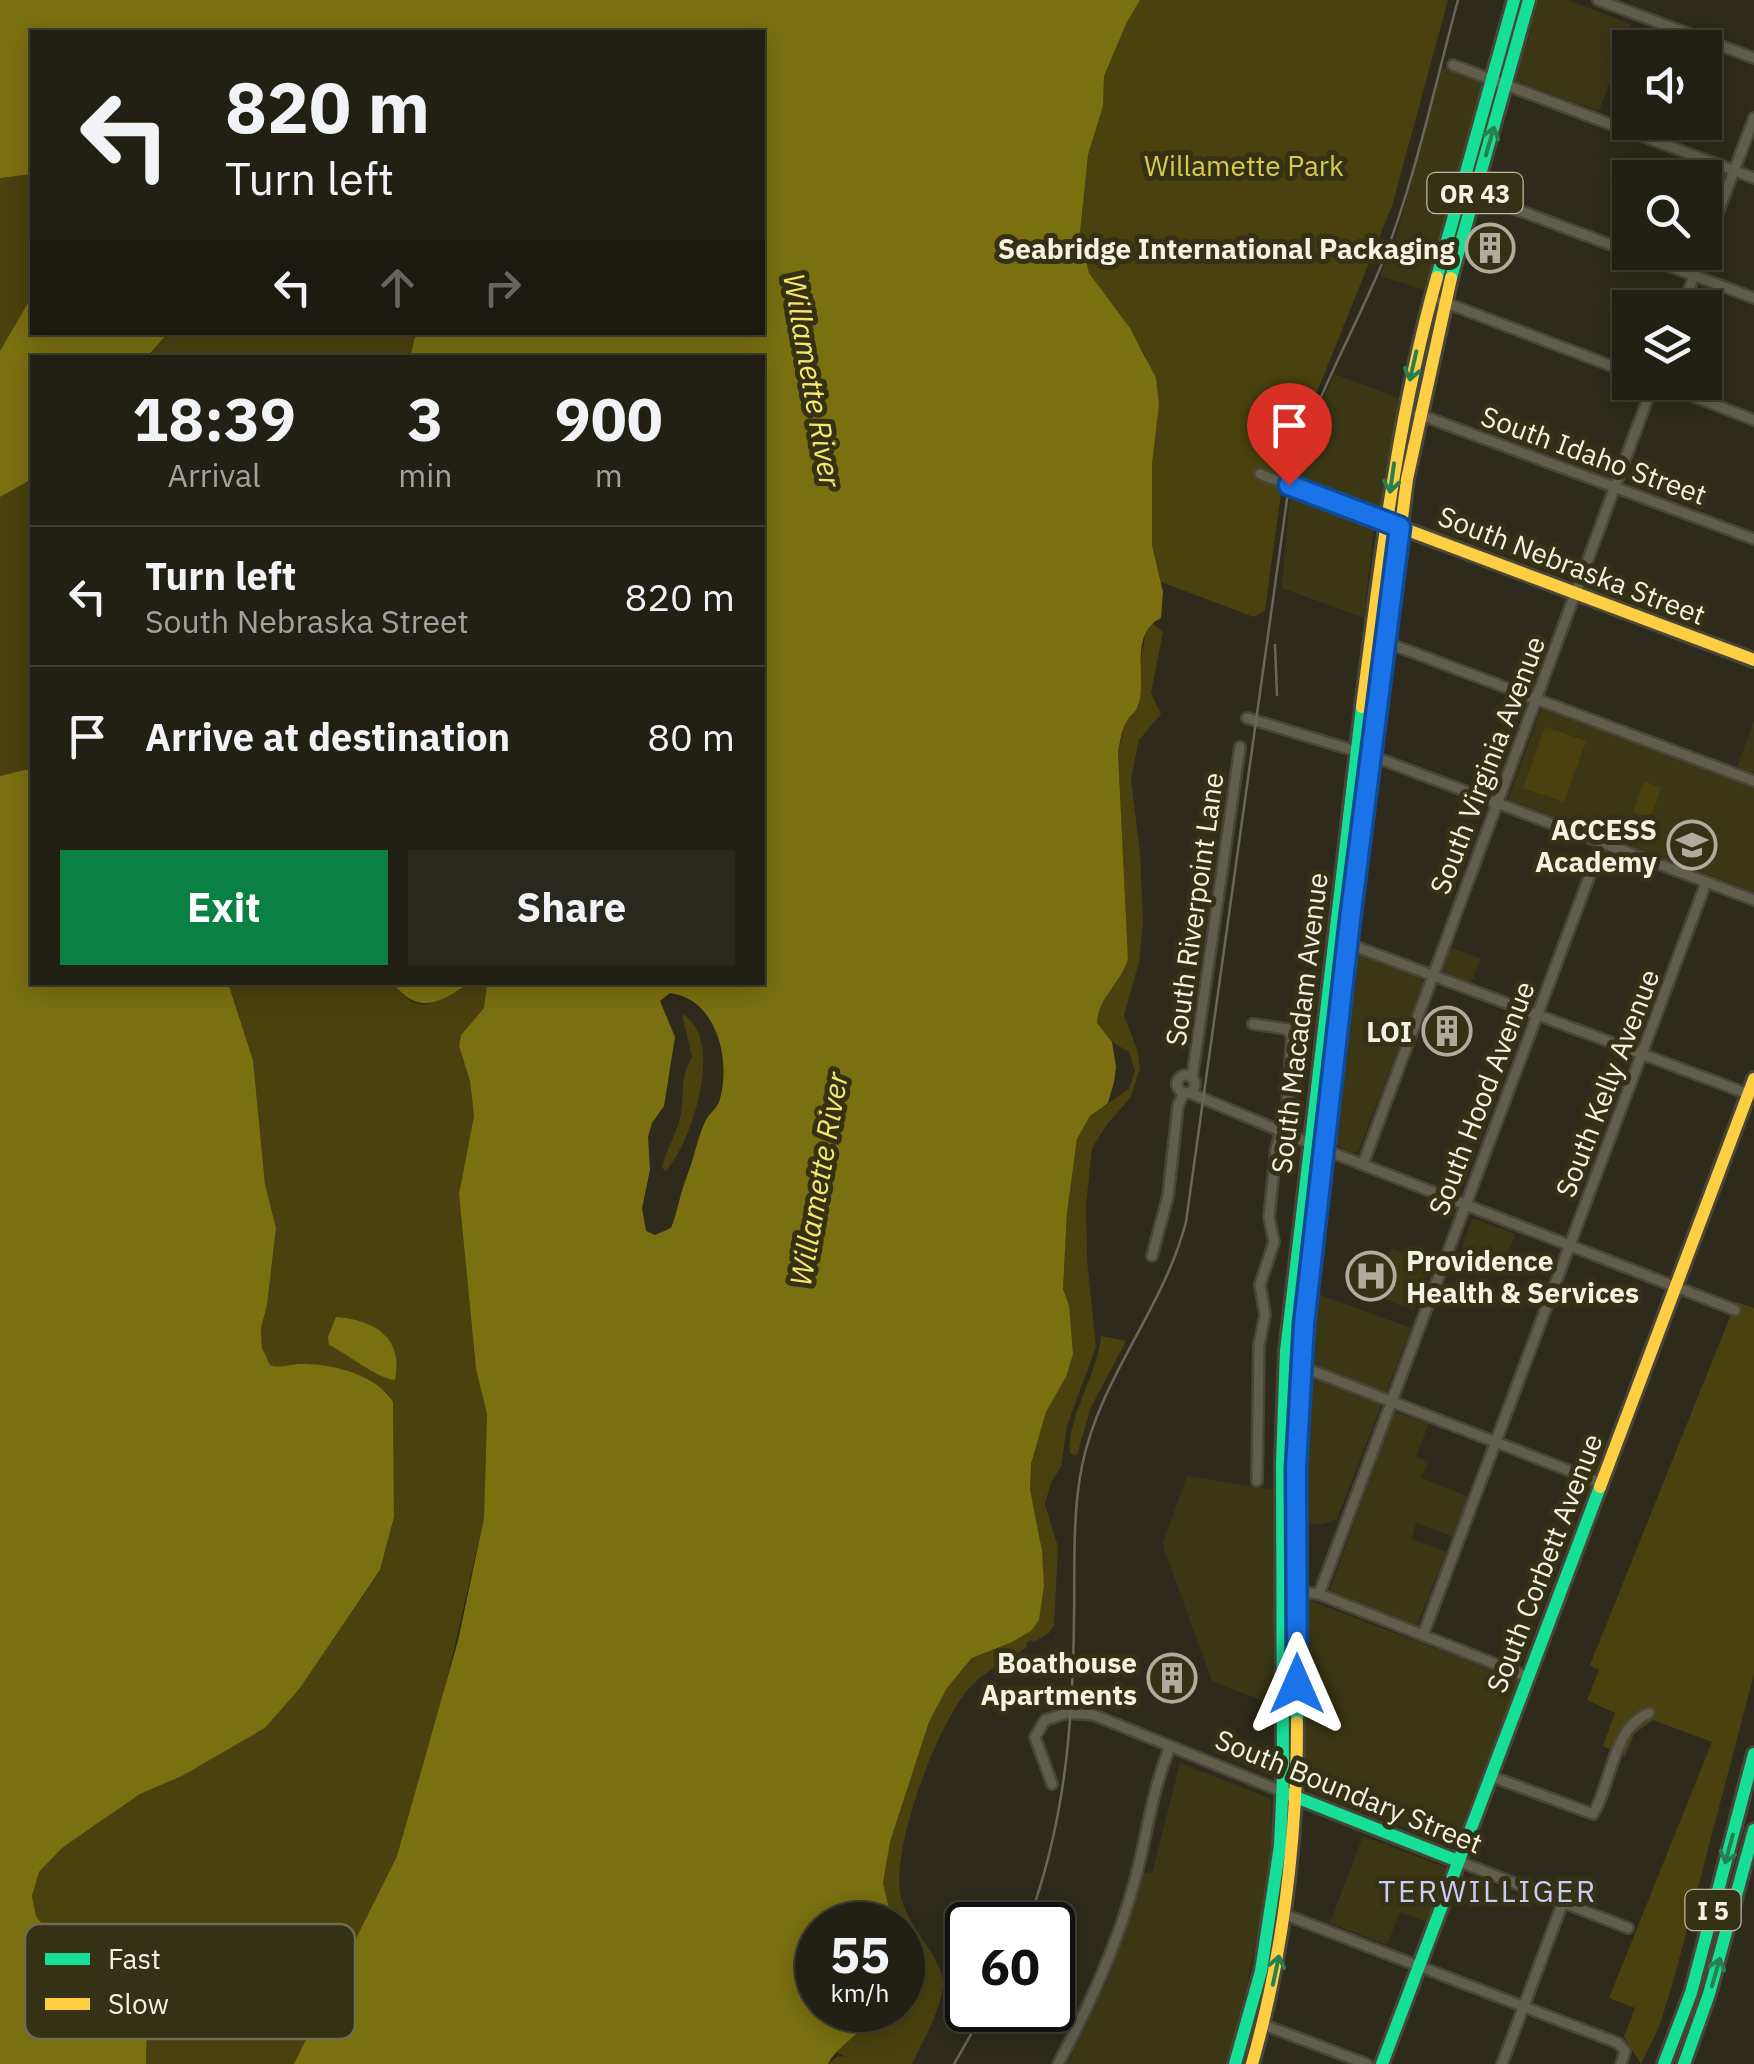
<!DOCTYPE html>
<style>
:root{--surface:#222015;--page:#2a281e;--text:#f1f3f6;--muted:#a2a3a0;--line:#3f3e34;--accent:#0b8043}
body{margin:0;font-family:"IBM Plex Sans",sans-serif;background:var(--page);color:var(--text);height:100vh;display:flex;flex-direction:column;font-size:38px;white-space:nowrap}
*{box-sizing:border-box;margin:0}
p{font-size:32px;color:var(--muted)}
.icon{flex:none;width:55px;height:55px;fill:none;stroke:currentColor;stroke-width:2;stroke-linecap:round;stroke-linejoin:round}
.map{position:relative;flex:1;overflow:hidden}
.panel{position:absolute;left:30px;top:355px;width:735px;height:630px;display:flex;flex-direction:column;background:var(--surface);border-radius:0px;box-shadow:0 5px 25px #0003,0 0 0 2px var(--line)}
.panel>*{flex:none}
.guide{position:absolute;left:30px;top:30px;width:735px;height:305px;border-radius:0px;box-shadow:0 5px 25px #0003,0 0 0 2px var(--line);background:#222015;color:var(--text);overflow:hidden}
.buttons{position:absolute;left:1612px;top:30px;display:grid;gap:20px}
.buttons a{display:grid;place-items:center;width:110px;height:110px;border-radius:0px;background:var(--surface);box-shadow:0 5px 25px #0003,0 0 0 2px var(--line);font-size:50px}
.speed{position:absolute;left:795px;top:1902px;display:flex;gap:20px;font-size:50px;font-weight:700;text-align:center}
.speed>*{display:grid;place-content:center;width:130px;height:130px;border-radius:50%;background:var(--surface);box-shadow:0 5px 25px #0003,0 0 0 2px var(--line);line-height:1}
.speed small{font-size:25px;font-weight:400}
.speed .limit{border:5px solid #111;border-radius:15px;background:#fff;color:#111}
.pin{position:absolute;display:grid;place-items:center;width:85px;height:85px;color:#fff;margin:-102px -42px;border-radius:50% 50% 50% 0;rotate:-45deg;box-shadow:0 0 10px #0007}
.pin .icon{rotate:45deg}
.me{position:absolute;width:110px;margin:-55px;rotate:0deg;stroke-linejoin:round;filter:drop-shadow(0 0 8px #0008)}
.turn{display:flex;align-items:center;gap:35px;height:210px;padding:0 30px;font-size:45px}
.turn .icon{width:130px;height:130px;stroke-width:2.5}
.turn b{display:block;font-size:70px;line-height:85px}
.lanes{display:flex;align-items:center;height:95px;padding:0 30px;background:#0003;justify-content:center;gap:50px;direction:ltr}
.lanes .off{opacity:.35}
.eta{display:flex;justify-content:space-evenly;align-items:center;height:170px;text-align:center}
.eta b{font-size:60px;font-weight:700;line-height:70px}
.primary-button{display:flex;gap:20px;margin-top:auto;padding:20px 30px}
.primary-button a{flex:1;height:115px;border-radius:0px;background:var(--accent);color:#fff;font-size:40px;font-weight:700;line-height:115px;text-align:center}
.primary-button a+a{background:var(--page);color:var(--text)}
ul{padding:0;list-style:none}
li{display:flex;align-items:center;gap:30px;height:140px;padding:0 30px;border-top:2px solid var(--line)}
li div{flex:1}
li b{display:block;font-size:38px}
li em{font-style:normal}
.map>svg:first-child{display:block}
.built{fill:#3b3715}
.green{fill:#49420f}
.water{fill:#7a7010;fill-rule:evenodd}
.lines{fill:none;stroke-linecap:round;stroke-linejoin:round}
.street-casing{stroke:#484639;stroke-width:14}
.fast-casing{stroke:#484639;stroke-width:18}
.slow-casing{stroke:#484639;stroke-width:18}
.street{stroke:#615f4c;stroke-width:9}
.fast{stroke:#16e098;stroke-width:12}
.slow{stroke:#ffcf43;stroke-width:12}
.rail{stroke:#6a6758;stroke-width:2.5}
.oneway{stroke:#278050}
.route-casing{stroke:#114b97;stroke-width:25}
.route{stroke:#1a73e8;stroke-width:18}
.labels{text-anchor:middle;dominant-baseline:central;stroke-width:10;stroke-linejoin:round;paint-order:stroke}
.shield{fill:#353115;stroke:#bbb8a4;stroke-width:2.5}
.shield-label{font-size:25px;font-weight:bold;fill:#f4f2e1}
.park-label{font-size:28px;fill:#d9ca4e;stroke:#353115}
.poi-label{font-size:28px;font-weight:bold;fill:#f4f2e1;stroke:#353115;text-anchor:end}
.street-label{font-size:28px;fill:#f4f2e1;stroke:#353115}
.water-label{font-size:30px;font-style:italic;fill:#f5e66c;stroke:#353115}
.neighbourhood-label{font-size:30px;letter-spacing:2.5px;fill:#caccf8;stroke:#353115}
.key{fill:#353115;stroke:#6e6b52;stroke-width:2.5}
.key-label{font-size:28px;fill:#f4f2e1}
</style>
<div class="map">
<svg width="1754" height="2064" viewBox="0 0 1754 2064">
<rect width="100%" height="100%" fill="#2e2b1c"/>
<g class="built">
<path d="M1539,0H1568L1631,24L1599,111L1516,81Z"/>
<path d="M1442,67L1485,82L1425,290L1380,276L1398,230Z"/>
<path d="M1334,374L1399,398L1380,509L1294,477L1312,424Z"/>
<path d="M1290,494L1374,525L1364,618L1282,588Z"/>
<path d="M1542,707L1754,787V892L1508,799Z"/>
<path d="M1754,721V773L1737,767Z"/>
<path d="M1449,947L1481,959L1471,983L1442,970Z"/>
<path d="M1353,953H1360L1419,976L1423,983L1359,1150L1354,1153L1336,1145L1334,1139Z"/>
<path d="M1473,1218L1515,1234L1504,1264L1462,1248Z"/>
<path d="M1392,1248L1431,1262L1414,1310L1375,1295Z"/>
<path d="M1312,1292L1411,1328L1337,1519L1323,1524L1300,1523Z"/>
<path d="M1394,1412L1429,1423L1416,1457L1428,1462L1421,1478L1469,1497L1454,1537L1416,1523L1412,1539L1446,1552L1417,1626L1333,1594L1330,1590Z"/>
<path d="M1187,1476L1275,1490V1706L1212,1681L1164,1549L1163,1542Z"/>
<path d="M1303,1598L1518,1680L1454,1846L1304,1789Z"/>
<path d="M1180,1763L1271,1799L1272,1843L1262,1915L1240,2016L1225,2064H1067L1109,1977L1145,1872L1152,1874Z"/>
<path d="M1363,1836L1447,1868L1427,1922L1400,1912L1387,1945L1330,1923Z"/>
</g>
<g class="green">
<path d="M1140,0H1448L1392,206L1304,424L1281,493L1265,610L1254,617L1161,582L1152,545V464L1159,404L1146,357L1130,328L1089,273L1080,233L1088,155L1103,106L1104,76L1127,22Z"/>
<path d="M18,174H32V296L0,351V178Z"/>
<path d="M168,333H416L410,357L147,358Z"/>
<path d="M32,479V770L0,776V497Z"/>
<path d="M1152,623L1163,632L1151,693L1161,714L1139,740L1131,779L1140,853L1143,923L1139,962L1124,1015L1138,1052L1140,1069L1130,1098L1108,1123L1092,1148L1086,1205L1087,1260L1096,1347L1067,1425L1061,1467L1051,1482L1045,1504L1058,1547L1054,1625L1049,1633L1034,1642L1032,1640L1026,1643L1027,1647C1009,1660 987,1670 971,1686C938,1722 893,1842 900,1892C904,1925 947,1961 943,1987C940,2013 923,2040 912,2064H828L838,2056L846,2057L835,2051C850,2041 867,2029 871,2010H902V1925H893L883,1883L890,1842L929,1722L947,1688L973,1658L1010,1643L1039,1619L1044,1586L1030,1490L1031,1464L1046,1412L1066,1377L1069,1305L1063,1289L1067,1213L1077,1139L1090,1116L1129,1089L1135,1071L1129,1052L1112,1042L1097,1024C1099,995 1120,987 1128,959L1118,753L1125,723L1139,706L1140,665L1146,631Z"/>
<path d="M1545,727L1586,741L1564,802L1523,788Z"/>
<path d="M1644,781L1661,788L1650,818L1633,811Z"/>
<path d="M228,983H393C427,1028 439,990 470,983C476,981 481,983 487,983L484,1008L461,1035L459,1046L470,1081L474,1116L459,1195L476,1369L487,1414L484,1518L435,1732L428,1746L397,1856L299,2064H146V2002L98,1981L55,1941L36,1916L32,1896L39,1872L62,1848L140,1794L182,1776L265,1728L300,1688L380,1571L394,1517L393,1402L387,1392L298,1364L277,1368L269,1365L262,1348L261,1328L267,1305L276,1228L265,1184L253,1060Z"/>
<path d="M682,1014C726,1037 692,1142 666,1171L662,1168C666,1149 678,1132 681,1113C685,1088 679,1082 692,1057Z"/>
<path d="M1736,1302L1754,1308V1674L1674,1979L1659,2027L1641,2064L1624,2037L1635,2008L1609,1998L1712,1742L1653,1720L1634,1734L1625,1756L1603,1746L1615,1713L1587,1700L1599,1670L1590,1665Z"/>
<path d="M1101,1336L1126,1341L1091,1407L1077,1455L1070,1454C1066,1419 1098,1374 1101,1336Z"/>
</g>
<g class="water">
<path d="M0,0H1140L1127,22L1104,76L1103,106L1088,155L1080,233L1089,273L1130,328L1156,378L1159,405L1152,464V545L1163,592L1161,618C1127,634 1149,684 1137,708C1135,713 1129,716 1127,721C1121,730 1120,743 1118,753L1128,959C1120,986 1099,995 1097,1023L1112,1042L1116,1067L1114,1082L1108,1103L1090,1116L1077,1139L1067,1213L1063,1289L1069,1305L1073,1354L1066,1377L1046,1412L1031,1464L1030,1490L1042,1551L1044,1586L1039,1620L1031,1631L1010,1643L972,1658L947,1688L929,1722L890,1842L883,1883L893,1925H818V2010H871C865,2036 839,2042 828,2064H294L397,1856L458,1641L484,1518L487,1414L476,1369L459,1194L474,1116L470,1081L459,1046L461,1035L484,1008L487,983L762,982V358L410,357L416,333L762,332V32H32V174L0,178ZM670,993C717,999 731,1060 720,1099C718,1107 712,1111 707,1118C698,1134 694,1159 687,1176C680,1193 678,1211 671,1228L655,1235L646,1231L642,1208L650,1170L648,1137L652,1123L664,1106L675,1037L660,1001Z"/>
<path d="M32,296V332L168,333L147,357L32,358V479L0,497V351Z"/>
<path d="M25,770H32V982L228,983L253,1060L265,1184L276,1228L267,1305L261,1328L262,1348L270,1365C281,1369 289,1364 301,1364C330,1363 378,1375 393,1402L394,1517L380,1570L300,1688L265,1728L182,1776L140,1794L62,1848L39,1872L32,1896L36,1916L55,1941L98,1981L147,2002L146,2064H0V776Z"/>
<path d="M393,983H469C440,1003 418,1016 393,983Z"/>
<path d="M336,1317C375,1320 404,1338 395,1380C376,1378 348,1354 329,1345L328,1337Z"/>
</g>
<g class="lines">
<g class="street-casing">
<g id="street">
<path d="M1598,0L1754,58"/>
<path d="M1453,65L1754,178"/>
<path d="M1475,194L1630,252"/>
<path d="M1705,247L1754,118"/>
<path d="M1631,252L1754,298"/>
<path d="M1441,301L1630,373"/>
<path d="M1682,308L1703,252"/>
<path d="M1656,382L1754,420"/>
<path d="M1418,414L1754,539"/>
<path d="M1260,474L1386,522"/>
<path d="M1385,642L1754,781"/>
<path d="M1247,718L1372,756L1754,900"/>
<path d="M1344,946L1357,947L1751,1095"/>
<path d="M1253,1024L1287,1029L1292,1036L1287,1106L1276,1149L1269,1217L1274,1242L1260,1285L1265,1315L1259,1345L1257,1481"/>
<circle cx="1186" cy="1084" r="9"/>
<path d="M1192,1078L1240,747"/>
<path d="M1190,1093L1333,1153L1735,1310"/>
<path d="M1363,1164L1654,382"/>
<path d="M1152,1256L1168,1196L1178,1106L1183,1094"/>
<path d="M1285,1365L1300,1366L1601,1483"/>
<path d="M1292,1591L1319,1594L1528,1677"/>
<path d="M1319,1594L1602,843"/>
<path d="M1423,1635L1706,883"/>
<path d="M1490,1776L1593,1814C1612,1783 1612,1728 1649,1713"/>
<path d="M1052,1784L1035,1737L1045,1720L1067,1713L1094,1715L1283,1792"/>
<path d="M1458,1861L1628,1928"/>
<path d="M1286,1915L1618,2043L1625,2051L1621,2064"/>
<path d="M1264,2025L1367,2064"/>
<path d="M1058,2064C1090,2005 1117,1946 1135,1880C1147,1835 1152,1790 1170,1747"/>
<path d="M1502,2064L1563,1902"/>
</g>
</g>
<g class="fast-casing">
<g id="fast">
<path d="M1437,277L1514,0"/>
<path d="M1451,278L1529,0"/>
<path d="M1297,1722L1296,1468L1304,1324L1354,891"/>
<path d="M1288,1794L1458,1861"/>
<path d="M1235,2064L1261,1971L1280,1846L1283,1778L1282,1464L1286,1351L1362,707"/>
<path d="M1382,2064L1600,1487"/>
<path d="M1664,2064L1691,1993L1754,1754"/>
<path d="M1684,2064L1709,1994L1754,1830"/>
</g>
</g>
<g class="slow-casing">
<g id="slow">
<path d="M1386,522L1754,660"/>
<path d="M1362,707C1381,561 1397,419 1437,277"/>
<path d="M1354,891L1407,479L1451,278"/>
<path d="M1600,1487L1754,1079"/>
<path d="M1252,2064C1284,1951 1297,1839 1297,1722"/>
</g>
</g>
<use href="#street" class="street"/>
<use href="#fast" class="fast"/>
<use href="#slow" class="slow"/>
<g class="rail">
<path d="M1275,645L1277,695"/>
<path d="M1027,1925C1065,1825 1073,1724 1074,1618C1075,1569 1072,1515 1082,1466C1100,1377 1163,1310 1186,1222L1289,485C1310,407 1350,340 1381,266C1415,181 1434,88 1458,0"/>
<path d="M954,2064L985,2010"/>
</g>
</g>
<defs><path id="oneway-shaft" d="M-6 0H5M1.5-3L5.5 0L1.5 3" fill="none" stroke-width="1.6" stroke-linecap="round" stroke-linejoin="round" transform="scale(2.5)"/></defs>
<g class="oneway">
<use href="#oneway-shaft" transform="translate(1490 141) rotate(-74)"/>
<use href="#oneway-shaft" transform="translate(1413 366) rotate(103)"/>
<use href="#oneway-shaft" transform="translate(1392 478) rotate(98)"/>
<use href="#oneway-shaft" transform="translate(1729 1849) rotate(105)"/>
<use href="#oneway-shaft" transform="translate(1276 1970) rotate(-78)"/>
<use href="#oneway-shaft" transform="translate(1716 1972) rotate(-74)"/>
</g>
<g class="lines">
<g class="route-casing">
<path id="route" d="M1289,485L1400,527L1350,920L1304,1324L1296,1468L1297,1684"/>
</g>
<use href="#route" class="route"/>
</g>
<defs>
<g id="building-ring" transform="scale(2.5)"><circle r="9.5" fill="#353115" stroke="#afac9c" stroke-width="1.5"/><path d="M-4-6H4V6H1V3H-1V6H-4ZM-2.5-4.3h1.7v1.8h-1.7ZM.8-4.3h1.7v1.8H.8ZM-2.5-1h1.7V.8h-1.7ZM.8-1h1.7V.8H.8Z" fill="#afac9c"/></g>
<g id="school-ring" transform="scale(2.5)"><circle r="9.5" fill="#353115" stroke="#afac9c" stroke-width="1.5"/><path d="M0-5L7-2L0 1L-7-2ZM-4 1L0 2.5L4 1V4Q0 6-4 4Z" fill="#afac9c"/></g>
<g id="hospital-ring" transform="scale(2.5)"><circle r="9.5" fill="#353115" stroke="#afac9c" stroke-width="1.5"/><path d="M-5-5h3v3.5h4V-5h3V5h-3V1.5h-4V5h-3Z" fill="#afac9c"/></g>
</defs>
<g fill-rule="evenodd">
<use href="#building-ring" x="1490" y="248"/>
<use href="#school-ring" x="1692" y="845"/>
<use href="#building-ring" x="1447" y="1031"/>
<use href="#hospital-ring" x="1371" y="1276"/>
<use href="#building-ring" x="1172" y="1678"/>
</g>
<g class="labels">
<g class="shield">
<rect x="1427.5" y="173" width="95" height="40" rx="8"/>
<rect x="1685.5" y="1890" width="55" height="40" rx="8"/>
</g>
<g class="shield-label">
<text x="1475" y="193">OR 43</text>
<text x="1713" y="1910">I 5</text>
</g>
<g class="park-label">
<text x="1244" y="165">Willamette Park</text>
</g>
<g class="poi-label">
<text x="1455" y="248">Seabridge International Packaging</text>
<text x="1657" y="829">ACCESS<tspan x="1657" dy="32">Academy</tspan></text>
<text x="1412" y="1031">LOI</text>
<text x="1406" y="1260" text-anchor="start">Providence<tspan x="1406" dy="32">Health &amp; Services</tspan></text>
<text x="1137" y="1662">Boathouse<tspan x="1137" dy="32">Apartments</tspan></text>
</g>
<g class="street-label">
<text transform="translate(1594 455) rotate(20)">South Idaho Street</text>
<text transform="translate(1572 565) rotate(21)">South Nebraska Street</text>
<text transform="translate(1487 765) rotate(-69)">South Virginia Avenue</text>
<text transform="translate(1194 909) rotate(-82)">South Riverpoint Lane</text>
<text transform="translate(1299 1023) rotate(-83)">South Macadam Avenue</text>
<text transform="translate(1607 1083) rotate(-69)">South Kelly Avenue</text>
<text transform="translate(1481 1098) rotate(-69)">South Hood Avenue</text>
<text transform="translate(1544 1563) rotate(-69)">South Corbett Avenue</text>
<text transform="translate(1349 1791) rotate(22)">South Boundary Street</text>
</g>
<g class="water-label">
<text transform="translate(813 380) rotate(80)">Willamette River</text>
<text transform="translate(818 1179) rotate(-80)">Willamette River</text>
</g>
<g class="neighbourhood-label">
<text x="1488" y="1890">TERWILLIGER</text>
</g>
</g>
<rect x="25" y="1924" width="330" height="115" rx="15" class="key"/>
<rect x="45" y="1953" width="45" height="12" fill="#16e098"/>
<rect x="45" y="1998" width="45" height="12" fill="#ffcf43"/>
<g class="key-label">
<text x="108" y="1969">Fast</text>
<text x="108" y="2014">Slow</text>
</g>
</svg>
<div class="buttons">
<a><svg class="icon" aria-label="sound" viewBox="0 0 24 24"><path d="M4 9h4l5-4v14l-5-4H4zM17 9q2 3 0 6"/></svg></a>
<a><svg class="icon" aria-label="search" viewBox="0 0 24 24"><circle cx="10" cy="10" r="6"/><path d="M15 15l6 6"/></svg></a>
<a><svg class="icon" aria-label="layers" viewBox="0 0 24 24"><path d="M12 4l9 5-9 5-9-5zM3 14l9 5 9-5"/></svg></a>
</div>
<div class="speed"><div>55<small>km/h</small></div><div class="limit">60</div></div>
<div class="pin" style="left:1289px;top:485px;background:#d93025"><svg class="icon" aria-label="arrive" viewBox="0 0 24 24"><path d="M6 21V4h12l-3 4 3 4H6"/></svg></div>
<svg class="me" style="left:1297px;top:1684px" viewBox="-20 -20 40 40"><path d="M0-17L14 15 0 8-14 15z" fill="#1a73e8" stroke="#fff" stroke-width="4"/></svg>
<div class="guide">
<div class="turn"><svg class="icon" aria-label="left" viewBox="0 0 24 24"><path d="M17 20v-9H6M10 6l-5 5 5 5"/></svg><div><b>820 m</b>Turn left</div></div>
<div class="lanes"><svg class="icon" aria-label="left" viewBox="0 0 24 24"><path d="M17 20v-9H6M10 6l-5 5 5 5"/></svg><svg class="icon off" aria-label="ahead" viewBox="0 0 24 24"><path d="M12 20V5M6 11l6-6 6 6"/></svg><svg class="icon off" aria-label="right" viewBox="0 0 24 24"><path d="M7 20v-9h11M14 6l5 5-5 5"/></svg></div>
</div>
<section class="panel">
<div class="eta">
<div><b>18:39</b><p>Arrival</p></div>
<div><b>3</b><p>min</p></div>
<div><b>900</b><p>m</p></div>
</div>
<ul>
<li><svg class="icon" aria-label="left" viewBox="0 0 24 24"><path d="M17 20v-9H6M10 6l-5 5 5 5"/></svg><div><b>Turn left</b><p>South Nebraska Street</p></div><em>820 m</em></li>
<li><svg class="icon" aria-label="arrive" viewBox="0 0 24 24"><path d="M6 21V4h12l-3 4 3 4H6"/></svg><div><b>Arrive at destination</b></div><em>80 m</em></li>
</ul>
<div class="primary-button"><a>Exit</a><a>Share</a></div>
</section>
</div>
